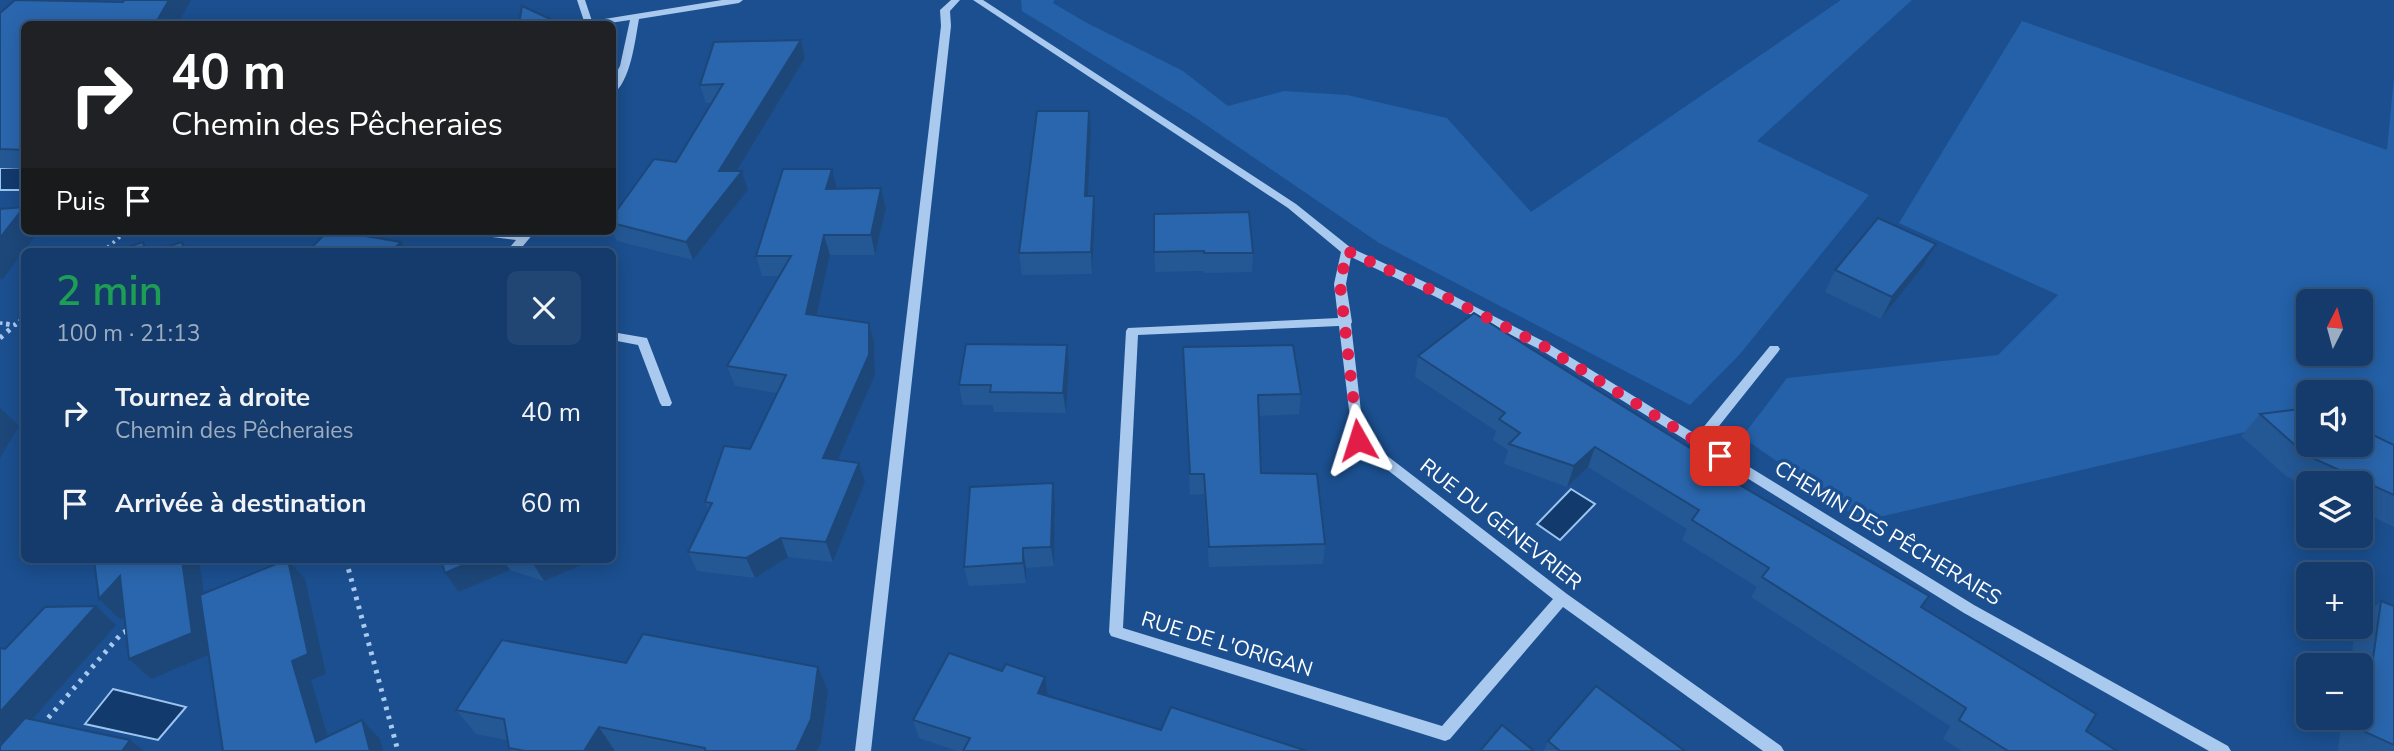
<!DOCTYPE html>
<html lang="fr">
<meta charset="utf-8">
<style>
:root{--surface:#143b6b;--page:#214673;--text:#f1f3f6;--muted:#9dadc1;--line:#33557e}
body{margin:0;font-family:"Nunito Sans",sans-serif;background:var(--page);color:var(--text);height:100vh;display:flex;flex-direction:column;font-size:26px;white-space:nowrap}
*{box-sizing:border-box;margin:0}
p{font-size:23px;color:var(--muted)}
.icon{flex:none;width:38px;height:38px;fill:none;stroke:currentColor;stroke-width:2;stroke-linecap:round;stroke-linejoin:round}
.map{position:relative;flex:1;overflow:hidden}
.side{position:absolute;left:21px;top:248px;width:595px;height:315px;display:flex;flex-direction:column;background:var(--surface);border-radius:10px;box-shadow:0 4px 18px #0003,0 0 0 2px var(--line)}
.side>*{flex:none}
.guide{position:absolute;left:21px;top:21px;width:595px;height:214px;border-radius:10px;box-shadow:0 4px 18px #0003,0 0 0 2px var(--line);background:#202124;color:#fff;overflow:hidden}
.needle{width:46px;rotate:6deg}
.buttons{position:absolute;left:2296px;top:289px;display:grid;gap:14px}
.buttons a{display:grid;place-items:center;width:77px;height:77px;border-radius:10px;background:var(--surface);box-shadow:0 4px 18px #0003,0 0 0 2px var(--line);font-size:35px}
.pin{position:absolute;display:grid;place-items:center;width:60px;height:60px;color:#fff;margin:-30px;border-radius:14px;box-shadow:0 4px 10px #0006}
.me{position:absolute;width:77px;margin:-38px;rotate:354deg;stroke-linejoin:round;filter:drop-shadow(0 0 5px #0008)}
.turn{display:flex;align-items:center;gap:24px;height:147px;padding:0 35px;font-size:32px}
.turn .icon{width:91px;height:91px;stroke-width:2.5}
.turn b{display:block;font-size:49px;line-height:60px}
.then{display:flex;align-items:center;height:66px;padding:0 35px;background:#0003;gap:14px;font-size:26px}
.round{display:grid;place-items:center;flex:none;width:74px;height:74px;border-radius:10px;background:var(--page)}
.headline{display:flex;align-items:center;justify-content:space-between;height:119px;padding:0 35px}
h1{font-size:42px;font-weight:600;line-height:52px;color:#1e9e55}
ul{padding:0;list-style:none}
li{display:flex;align-items:center;gap:21px;height:91px;padding:0 35px}
li div{flex:1}
li b{display:block;font-size:26px}
li em{font-style:normal}
.map>svg:first-child{display:block}
.green{fill:#2461a8;fill-rule:evenodd}
.water{fill:#123a6d;stroke:#9cc4f0;stroke-width:2}
.lines{fill:none;stroke-linecap:round;stroke-linejoin:round}
.path-far1{stroke:#a9c9ee;stroke-width:3.5;stroke-dasharray:2.5 4.5;stroke-linecap:butt}
.path{stroke:#a9c9ee;stroke-width:5;stroke-dasharray:3.5 6;stroke-linecap:butt}
.minor{fill:#a9c9ee;fill-rule:evenodd}
.wall{fill:#245895}
.shaded-wall{fill:#1d4779}
.building{fill:#2a66ad;stroke:#1d4779;stroke-width:2}
.route{stroke:#e11d48;stroke-width:12;stroke-dasharray:0 21.6}
.labels{text-anchor:middle;dominant-baseline:central;stroke-width:7;stroke-linejoin:round;paint-order:stroke}
.street-label{font-size:21px;fill:#fff;stroke:#1b4f8f}
</style>
<div class="map">
<svg width="2394" height="751" viewBox="0 0 2394 751">
<rect width="100%" height="100%" fill="#1b4f8f"/>
<g class="green">
<path d="M1021,0H1054L1053,3L1087,23L1183,71L1228,106L1284,91L1347,95L1447,118L1531,212L1841,0H1912L1757,141L1869,195L1740,354L1690,405L1379,243L1193,116L1022,11Z"/>
<path d="M2022,21L2387,150L2394,76V470L2361,444V392H2308V431L2288,422L1862,521L1742,437L1787,378L1998,355L2058,295L1899,223ZM2308,301H2361V354H2308Z"/>
</g>
<g class="water">
<path d="M0,168H21L24,190H0Z"/>
<path d="M1571,489L1595,504L1560,540L1537,524Z"/>
<path d="M113,689L186,707L158,740L85,724Z"/>
</g>
<g class="lines">
<g class="path-far1">
<path d="M102,252L127,231"/>
<path d="M0,323L15,325"/>
<path d="M14,326L24,317"/>
</g>
<g class="path">
<path d="M6,324L15,325"/>
<path d="M0,338L16,324"/>
<path d="M346,560L398,751"/>
<path d="M42,725L122,633L131,629"/>
</g>
<g class="minor">
<path d="M577,0H585L592,21L722,0H743L739,3L639,19C635,40 631,82 612,95V81L620,66L630,20L603,24H585Z"/>
<path d="M951,0H960L950,11L951,26L871,751H855L941,26L940,10Z"/>
<path d="M973,0H983L1296,204L1351,248L1440,289L1549,344L1697,435L1770,346H1778L1780,349L1778,352L1707,441L1974,605L2228,746L2231,751H2209L1964,613L1541,350L1432,295L1351,257L1346,284L1352,322L1351,324L1364,438L1567,594L1781,746L1784,751H1763L1563,607L1450,739L1445,741L1111,636L1109,632L1126,331L1128,328L1338,318L1334,284L1341,252L1288,208ZM1339,326L1353,443L1553,599L1442,726L1123,628L1138,335Z"/>
<path d="M471,231L522,233L529,231L533,234L518,252H506L516,240L476,235Z"/>
<path d="M612,332L647,338L672,403L670,406H662L660,403L638,345L612,340Z"/>
</g>
</g>
<g class="wall">
<path d="M191,0L24,24V169L0,168V13L123,2Z"/>
<path d="M801,40L805,58L736,171H742L748,190L693,260L617,241L612,231V217L676,162L712,103H706L700,85Z"/>
<path d="M1091,132L1088,196H1094L1095,217L1092,274L1022,275L1019,253Z"/>
<path d="M881,188L886,208L875,255H830L816,316L869,323L874,343L875,375L838,460L859,463L865,482L833,562L788,557L755,578L697,571L688,552L709,510L705,502L750,449L777,393L735,386L727,366L780,276H762L756,256L837,189Z"/>
<path d="M1154,214L1253,253L1252,272L1204,273L1203,271L1155,272Z"/>
<path d="M1936,244L1924,265L1881,319L1825,292L1835,270Z"/>
<path d="M1183,347L1301,394L1299,414L1259,416L1261,473L1325,544L1323,564L1209,567L1204,494L1190,495Z"/>
<path d="M1418,356L1728,478L1921,607L2086,731L2117,751H1962L1943,739L1950,726L1751,597L1757,587L1682,540L1687,529L1588,467L1567,487L1504,464L1508,450L1493,440L1496,431L1415,377Z"/>
<path d="M1069,365L1066,413L994,412L993,405H963L959,385Z"/>
<path d="M2260,414L2394,445V527L2361,511V483H2308V487L2286,476L2241,436Z"/>
<path d="M1053,483L1055,503L1054,566L1026,568V583L969,586L964,567Z"/>
<path d="M441,560H593L544,581L510,570L459,592Z"/>
<path d="M2381,601L2394,606V751H2339L2338,750L2342,718H2361V665H2350L2356,626H2361V618Z"/>
<path d="M626,663L818,667L828,691L821,743L817,751H511L509,748L507,740L476,734L456,710Z"/>
<path d="M1045,677L1048,696L1161,730L1307,751H958L919,738L913,720Z"/>
<path d="M1548,741L1685,751H1544Z"/>
</g>
<g class="shaded-wall">
<path d="M169,0H191L178,24H155Z"/>
<path d="M801,40L805,58L725,190L719,171Z"/>
<path d="M1089,111L1091,132L1087,217L1085,196Z"/>
<path d="M832,169L837,189H826Z"/>
<path d="M742,171L748,190L693,260L686,242Z"/>
<path d="M881,188L886,208L875,255L871,235Z"/>
<path d="M1094,196L1095,217L1092,274L1091,252Z"/>
<path d="M24,207V231H39L2,280L0,277V238Z"/>
<path d="M824,235L830,255L812,335L806,314Z"/>
<path d="M143,242L151,252H145Z"/>
<path d="M182,242L190,252H184Z"/>
<path d="M401,242L407,252H391Z"/>
<path d="M1936,244L1924,265L1881,319L1892,297Z"/>
<path d="M869,323L874,343L875,375L830,478L823,458Z"/>
<path d="M1067,345L1069,365L1066,413L1063,393Z"/>
<path d="M0,408L19,426L0,458Z"/>
<path d="M1595,447L1588,467L1567,487L1574,466Z"/>
<path d="M859,463L865,482L833,562L826,542Z"/>
<path d="M1053,483L1055,503L1054,566L1051,547Z"/>
<path d="M781,538L788,557L755,578L746,558Z"/>
<path d="M1023,548L1026,568V583L1023,563Z"/>
<path d="M182,560H199L213,653L151,679L129,659Z"/>
<path d="M288,560L305,579L326,674L311,680L332,751L316,742L292,661Z"/>
<path d="M475,560H503L510,570L459,592L445,573Z"/>
<path d="M536,560H593L544,581L532,562Z"/>
<path d="M120,576L142,596L121,620L99,599Z"/>
<path d="M96,606L116,625L18,735L0,743V712Z"/>
<path d="M818,667L828,691L821,743L817,751H796Z"/>
<path d="M1045,677L1048,696L1038,693Z"/>
<path d="M362,720L380,739L383,751H370Z"/>
<path d="M599,727L615,751H584Z"/>
<path d="M130,740L144,751H122Z"/>
</g>
<g class="building">
<path d="M15,0L123,2L124,0H169L155,24H24V150L0,149V13Z"/>
<path d="M522,6L561,24H519Z"/>
<path d="M801,40L719,171H742L686,242L612,223V217L654,159L676,162L723,84L700,85L714,42Z"/>
<path d="M1037,111H1089L1085,196H1094L1091,252L1019,253Z"/>
<path d="M783,169H832L826,189L881,188L871,235H824L806,314L869,323V355L823,458L859,463L826,542L781,538L746,558L688,552L712,503L705,502L724,446L750,449L786,375L727,366L791,256H756Z"/>
<path d="M24,207L0,238V209Z"/>
<path d="M1249,212L1253,253H1204V251L1154,252V214Z"/>
<path d="M1878,218L1936,244L1892,297L1835,270Z"/>
<path d="M328,231H336L401,242L391,252H307Z"/>
<path d="M143,242L145,252H113Z"/>
<path d="M182,242L184,252H151Z"/>
<path d="M1474,313L1730,473L1728,478L1929,596L1921,607L2096,714L2086,731L2117,751H2008L1959,720L1966,708L1762,577L1769,568L1692,520L1699,510L1595,447L1574,466L1509,444L1520,433L1499,419L1505,413L1418,356Z"/>
<path d="M966,344L1067,345L1063,393L990,392L991,385H959Z"/>
<path d="M1293,345L1301,394L1258,395L1261,473L1317,474L1325,544L1209,547L1204,474H1190L1183,347Z"/>
<path d="M2308,408V444H2361V429L2394,445V495L2306,455L2260,414Z"/>
<path d="M1053,483L1051,547L1023,548V563L964,567L970,487Z"/>
<path d="M94,560H182L192,633L129,659L120,576L99,599Z"/>
<path d="M286,560H288L308,654L292,661L316,742L362,720L370,751H223L200,595Z"/>
<path d="M441,560H475L445,573Z"/>
<path d="M2381,601L2394,606V745L2363,731Z"/>
<path d="M96,606L0,712V648L5,649L45,607Z"/>
<path d="M643,634L818,667L811,719L796,751H705V748L599,727L584,751H525L509,748L504,719L456,710L502,640L626,663Z"/>
<path d="M949,653L1002,671L1006,664L1045,677L1038,693L1161,730L1171,707L1307,751H963L970,738L913,720Z"/>
<path d="M1596,686L1685,751H1560L1548,741Z"/>
<path d="M25,718L130,740L122,751H0V746Z"/>
<path d="M1502,725L1534,751H1480Z"/>
</g>
<g class="lines">
<path class="route" d="M1358,440L1340,284L1347,251L1436,292L1545,347L1720,456"/>
</g>
<g class="labels">
<g class="street-label">
<text transform="translate(1501 524) rotate(38)">RUE DU GENEVRIER</text>
<text transform="translate(1888 533) rotate(31)">CHEMIN DES PÊCHERAIES</text>
<text transform="translate(1227 644) rotate(17)">RUE DE L'ORIGAN</text>
</g>
</g>
</svg>
<div class="buttons">
<a><svg class="needle" viewBox="-14 -14 28 28"><path d="M0-13l5 13h-10z" fill="#e53935"/><path d="M0 13l5-13h-10z" fill="#9dadc1"/></svg></a>
<a><svg class="icon" aria-label="sound" viewBox="0 0 24 24"><path d="M4 9h4l5-4v14l-5-4H4zM17 9q2 3 0 6"/></svg></a>
<a><svg class="icon" aria-label="layers" viewBox="0 0 24 24"><path d="M12 4l9 5-9 5-9-5zM3 14l9 5 9-5"/></svg></a>
<a>+</a>
<a>−</a>
</div>
<div class="pin" style="left:1720px;top:456px;background:#d93025"><svg class="icon" aria-label="arrive" viewBox="0 0 24 24"><path d="M6 21V4h12l-3 4 3 4H6"/></svg></div>
<svg class="me" style="left:1358px;top:440px" viewBox="-20 -20 40 40"><path d="M0-17L14 15 0 8-14 15z" fill="#e11d48" stroke="#fff" stroke-width="4"/></svg>
<div class="guide">
<div class="turn"><svg class="icon" aria-label="right" viewBox="0 0 24 24"><path d="M7 20v-9h11M14 6l5 5-5 5"/></svg><div><b>40 m</b>Chemin des Pêcheraies</div></div>
<div class="then">Puis<svg class="icon" aria-label="arrive" viewBox="0 0 24 24"><path d="M6 21V4h12l-3 4 3 4H6"/></svg></div>
</div>
<section class="side">
<div class="headline"><div><h1>2 min</h1><p>100 m · 21:13</p></div><a class="round"><svg class="icon" aria-label="close" viewBox="0 0 24 24"><path d="M6 6l12 12M18 6L6 18"/></svg></a></div>
<ul>
<li><svg class="icon" aria-label="right" viewBox="0 0 24 24"><path d="M7 20v-9h11M14 6l5 5-5 5"/></svg><div><b>Tournez à droite</b><p>Chemin des Pêcheraies</p></div><em>40 m</em></li>
<li><svg class="icon" aria-label="arrive" viewBox="0 0 24 24"><path d="M6 21V4h12l-3 4 3 4H6"/></svg><div><b>Arrivée à destination</b></div><em>60 m</em></li>
</ul>
</section>
</div>
